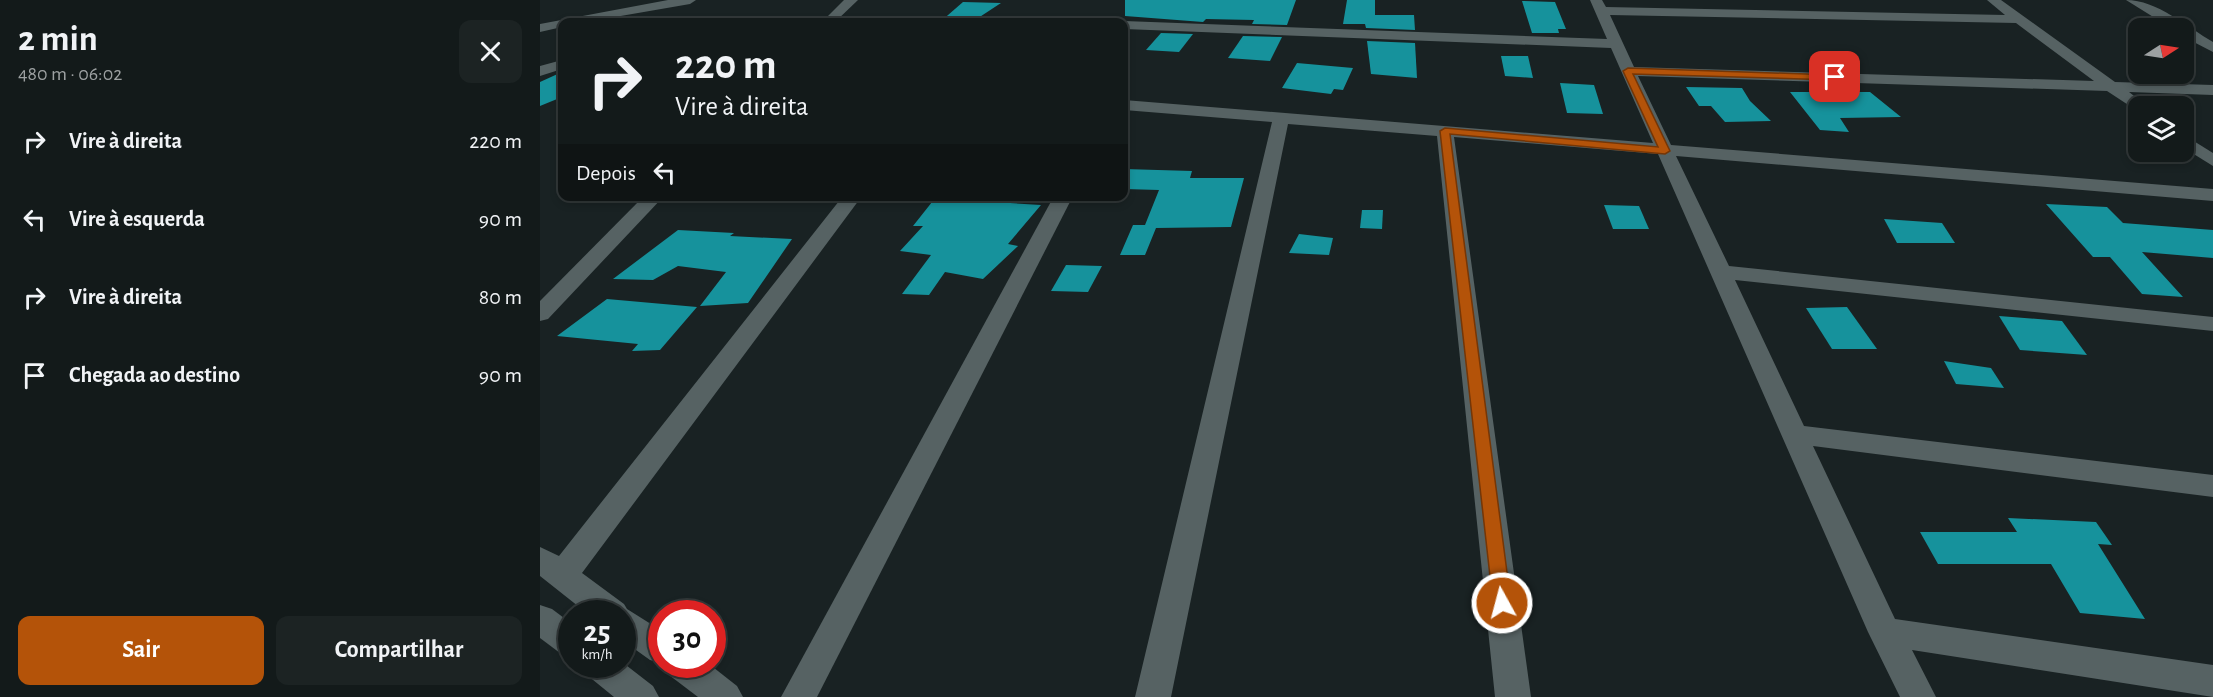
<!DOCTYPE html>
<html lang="pt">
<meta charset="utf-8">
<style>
:root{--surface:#131a1a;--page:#1c2323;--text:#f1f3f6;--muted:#9da1a2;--line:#323839;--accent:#b45309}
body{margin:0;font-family:"Alegreya Sans",sans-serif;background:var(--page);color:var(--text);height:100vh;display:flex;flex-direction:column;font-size:22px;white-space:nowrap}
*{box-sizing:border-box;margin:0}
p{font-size:20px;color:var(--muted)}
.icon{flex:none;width:33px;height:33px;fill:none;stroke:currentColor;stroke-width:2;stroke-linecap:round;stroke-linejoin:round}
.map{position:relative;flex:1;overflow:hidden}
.details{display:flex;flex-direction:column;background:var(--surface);width:540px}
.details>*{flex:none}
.hud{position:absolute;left:18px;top:18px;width:570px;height:183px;border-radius:12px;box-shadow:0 3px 9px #0003,0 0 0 2px var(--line);background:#131a1a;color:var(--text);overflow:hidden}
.needle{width:39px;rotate:78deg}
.fabs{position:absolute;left:1588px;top:18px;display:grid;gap:12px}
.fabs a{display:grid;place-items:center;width:66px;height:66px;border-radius:12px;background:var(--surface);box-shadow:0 3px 9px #0003,0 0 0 2px var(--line);font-size:30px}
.speed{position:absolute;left:18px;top:600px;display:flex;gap:12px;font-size:30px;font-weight:700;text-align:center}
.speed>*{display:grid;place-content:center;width:78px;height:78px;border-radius:50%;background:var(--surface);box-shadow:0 3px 9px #0003,0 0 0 2px var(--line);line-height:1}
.speed small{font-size:15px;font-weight:400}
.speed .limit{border:9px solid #d22;background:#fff;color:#111}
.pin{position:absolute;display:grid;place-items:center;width:51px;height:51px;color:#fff;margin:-26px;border-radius:12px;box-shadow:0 3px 9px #0006}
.me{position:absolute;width:66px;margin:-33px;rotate:353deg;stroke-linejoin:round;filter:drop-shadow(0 0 4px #0008)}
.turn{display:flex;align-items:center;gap:21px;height:126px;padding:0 18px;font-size:27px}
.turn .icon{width:78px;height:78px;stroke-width:2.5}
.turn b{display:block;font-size:42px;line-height:51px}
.then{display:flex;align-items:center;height:57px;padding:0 18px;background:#0003;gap:12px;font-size:22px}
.round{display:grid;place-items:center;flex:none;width:63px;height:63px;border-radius:12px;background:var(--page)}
.head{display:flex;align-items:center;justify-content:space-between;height:102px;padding:0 18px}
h1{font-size:36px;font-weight:700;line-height:45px}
.cta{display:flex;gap:12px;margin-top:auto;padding:12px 18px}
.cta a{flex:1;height:69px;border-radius:12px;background:var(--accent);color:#fff;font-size:24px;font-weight:700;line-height:69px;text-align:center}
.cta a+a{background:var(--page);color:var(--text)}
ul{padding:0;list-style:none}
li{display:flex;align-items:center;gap:18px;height:78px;padding:0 18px}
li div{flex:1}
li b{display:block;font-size:22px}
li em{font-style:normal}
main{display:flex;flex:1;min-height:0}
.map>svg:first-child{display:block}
.building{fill:#16929c}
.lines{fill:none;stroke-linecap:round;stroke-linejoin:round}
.minor{fill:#566263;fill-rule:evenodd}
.route{fill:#b45309;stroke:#753606;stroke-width:1.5}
</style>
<main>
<section class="details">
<div class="head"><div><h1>2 min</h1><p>480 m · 06:02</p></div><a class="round"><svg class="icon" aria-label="close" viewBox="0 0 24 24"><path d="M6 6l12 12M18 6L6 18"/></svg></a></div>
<ul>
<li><svg class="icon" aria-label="right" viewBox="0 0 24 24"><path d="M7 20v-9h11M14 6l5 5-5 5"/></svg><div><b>Vire à direita</b></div><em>220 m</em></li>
<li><svg class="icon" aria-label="left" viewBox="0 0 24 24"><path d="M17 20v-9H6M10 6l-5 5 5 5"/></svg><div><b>Vire à esquerda</b></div><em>90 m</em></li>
<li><svg class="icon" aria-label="right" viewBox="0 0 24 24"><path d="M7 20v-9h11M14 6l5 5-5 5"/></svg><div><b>Vire à direita</b></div><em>80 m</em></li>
<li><svg class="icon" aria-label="arrive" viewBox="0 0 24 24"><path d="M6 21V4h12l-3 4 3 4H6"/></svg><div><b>Chegada ao destino</b></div><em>90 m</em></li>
</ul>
<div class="cta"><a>Sair</a><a>Compartilhar</a></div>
</section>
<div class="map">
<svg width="1673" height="697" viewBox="0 0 1673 697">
<rect width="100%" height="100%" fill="#192223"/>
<g class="building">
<path d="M585,0H756L747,25L712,24L714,20L666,19L663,22L585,16Z"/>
<path d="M807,0H835V15H874L875,30L826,28L825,24H803Z"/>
<path d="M982,1L1015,2L1026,29H1018L1019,33H992Z"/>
<path d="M423,2L461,3L432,22H400Z"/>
<path d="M621,33L653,34L639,52L606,50Z"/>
<path d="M703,36L742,37L730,61L688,58Z"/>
<path d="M827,41L875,43L877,78L831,74Z"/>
<path d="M961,56H988L993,78L965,76Z"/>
<path d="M757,63L813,68L803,90L794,89L791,94L742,88Z"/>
<path d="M22,72V97L0,106V82Z"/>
<path d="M1020,83L1054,85L1063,114L1027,113Z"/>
<path d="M1146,87L1202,88L1210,101L1231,121L1185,122L1171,106H1159Z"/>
<path d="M1250,92H1330L1361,117L1300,118L1309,132L1280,130Z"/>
<path d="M584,169L652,171L650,178H704L691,227L616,228L605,255H580L593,225H605L619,190L584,189Z"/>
<path d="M457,196L454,202L501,205L468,244L478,246L443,279L405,272L389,295L362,294L391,255L360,251L383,226H373L396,197Z"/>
<path d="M1506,204L1567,207L1583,223L1673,230V258L1602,252L1643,297L1602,294L1570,257H1553Z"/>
<path d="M1064,205L1099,206L1109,229H1073Z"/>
<path d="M822,210H843L842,229L820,228Z"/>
<path d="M1344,219L1402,223L1415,243H1357Z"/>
<path d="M138,230L194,233L190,236L252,239L208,303L160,306L186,272L138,266L113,280L73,279Z"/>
<path d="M759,234L793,238L789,255L749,253Z"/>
<path d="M526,265L562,266L548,292L511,291Z"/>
<path d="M67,299L157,307L120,350L92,351L98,344L17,336Z"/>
<path d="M1307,307L1337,349H1292L1266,308Z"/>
<path d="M1459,316L1522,321L1547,355L1480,350Z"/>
<path d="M1404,361L1451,368L1464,388L1416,384Z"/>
<path d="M1468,518L1556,522L1572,545L1558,544L1605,619L1540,613L1511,564H1398L1380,532H1477Z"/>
</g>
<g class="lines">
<g class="minor">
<path d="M128,0H156L150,4L46,22H22V27L0,32V24Z"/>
<path d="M304,0H318L295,22H282Z"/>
<path d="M1050,0H1062L1066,7L1465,15L1447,0H1461L1575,82L1673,85V95L1589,92L1607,106H1599V112L1567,91L1098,76L1131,145L1673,189V201L1136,156L1189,266L1673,317V331L1195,280L1264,426L1673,475V497L1273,446L1355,619L1673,665V697L1372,650L1396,697H1360L1328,632L1118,154L914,137L991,697H955L897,136L748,124L631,697H595L732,122L584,110V100L1113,143L1071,48L584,29V22H579L584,21L1067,39ZM1070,15L1476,23L1554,81L1094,67Z"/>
<path d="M1586,0C1617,0 1647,27 1673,42V52L1644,37V28H1631Z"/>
<path d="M459,16L527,18L534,22H454V17Z"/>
<path d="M22,60V69L0,76V66Z"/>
<path d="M1644,135L1673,153V166L1644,148Z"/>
<path d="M104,196H124L8,319L0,321V301Z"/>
<path d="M303,196H322L42,573L84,604L87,609L122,631L123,664L110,660L82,640V614H48L0,576V547L19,556Z"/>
<path d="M514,196H533L277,697H241Z"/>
<path d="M0,605L12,609L32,624V657L20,653L0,638Z"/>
<path d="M82,662L113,686L119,697H74L47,675L42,664H82Z"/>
<path d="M124,664H169L197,686L203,697H158L129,675Z"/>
</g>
</g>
<path class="route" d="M1088,68L1295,75L1299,77L1295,80L1093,74L1130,151L1125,154L910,134L971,603L968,608L962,610L955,608L953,603L900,131L905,128L1118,147L1083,71Z"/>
</svg>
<div class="fabs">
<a><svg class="needle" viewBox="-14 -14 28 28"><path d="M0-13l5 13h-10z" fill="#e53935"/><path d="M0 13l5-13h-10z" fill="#9da1a2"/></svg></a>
<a><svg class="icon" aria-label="layers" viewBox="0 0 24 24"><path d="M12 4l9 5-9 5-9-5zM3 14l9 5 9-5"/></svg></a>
</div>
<div class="speed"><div>25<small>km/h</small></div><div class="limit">30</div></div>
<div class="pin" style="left:1295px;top:77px;background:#d93025"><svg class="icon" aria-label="arrive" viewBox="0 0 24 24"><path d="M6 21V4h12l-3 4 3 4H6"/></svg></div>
<svg class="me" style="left:962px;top:603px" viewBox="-20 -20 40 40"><circle r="17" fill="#b45309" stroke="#fff" stroke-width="3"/><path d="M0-11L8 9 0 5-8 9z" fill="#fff"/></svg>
<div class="hud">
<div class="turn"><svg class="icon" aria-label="right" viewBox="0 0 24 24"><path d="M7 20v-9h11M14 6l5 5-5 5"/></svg><div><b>220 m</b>Vire à direita</div></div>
<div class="then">Depois<svg class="icon" aria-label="left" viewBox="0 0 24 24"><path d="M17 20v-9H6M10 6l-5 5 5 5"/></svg></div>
</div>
</div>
</main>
